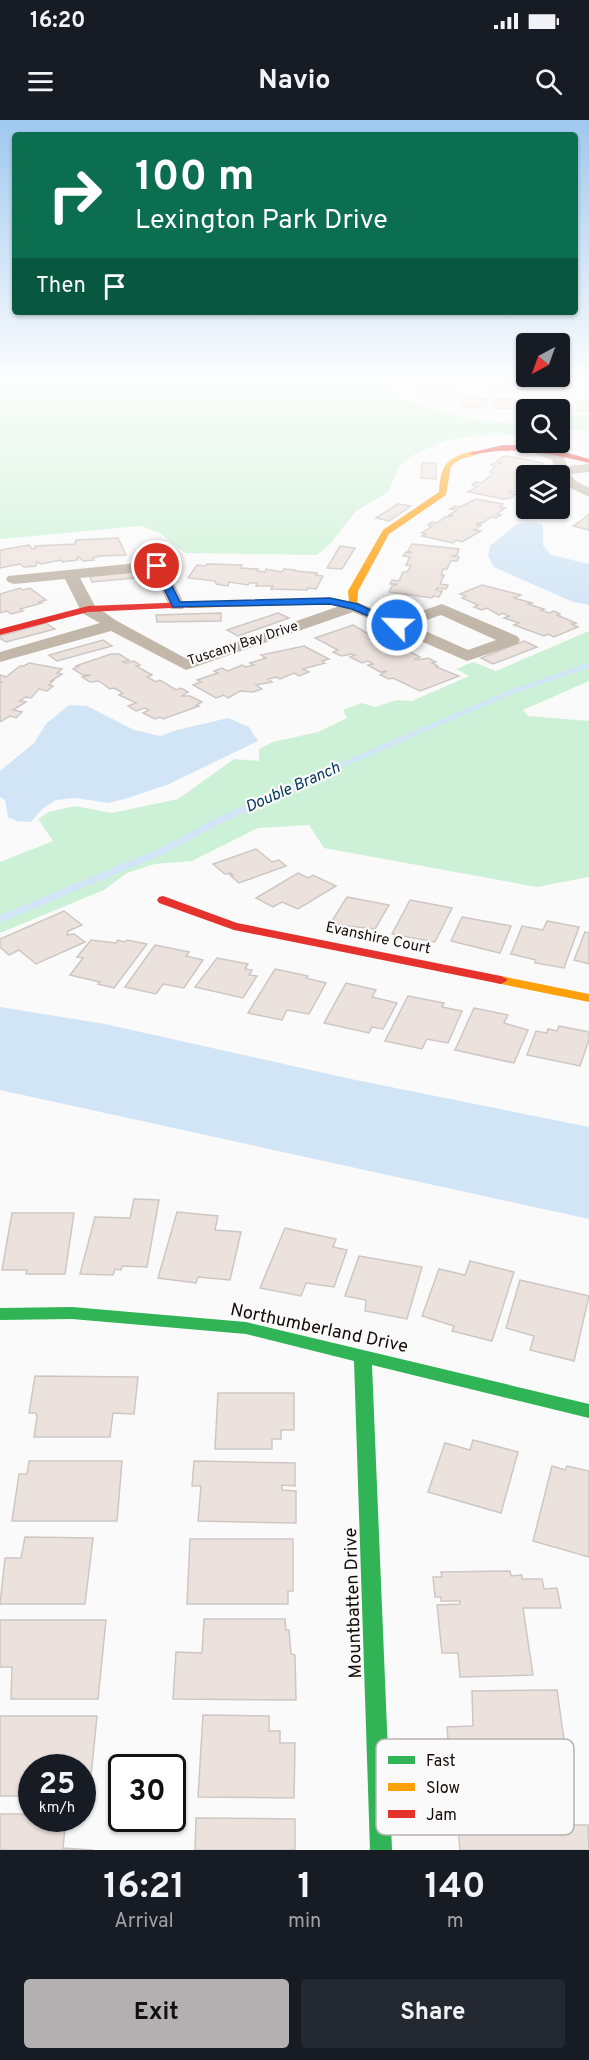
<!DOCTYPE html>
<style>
:root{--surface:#171b24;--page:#242831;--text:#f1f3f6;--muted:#9ea1a6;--accent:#b2b0b0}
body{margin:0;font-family:Overpass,sans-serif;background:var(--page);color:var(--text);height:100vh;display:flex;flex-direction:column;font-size:22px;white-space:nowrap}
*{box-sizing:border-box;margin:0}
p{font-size:20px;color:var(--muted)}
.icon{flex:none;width:33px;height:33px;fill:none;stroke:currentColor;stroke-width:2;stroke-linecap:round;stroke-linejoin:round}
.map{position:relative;height:1730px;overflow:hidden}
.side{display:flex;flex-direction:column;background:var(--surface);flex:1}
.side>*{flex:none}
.top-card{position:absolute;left:12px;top:12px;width:566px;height:183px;border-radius:6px;box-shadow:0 2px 4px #0004;background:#0b6e4f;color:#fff;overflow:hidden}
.needle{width:39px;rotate:221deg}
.fabs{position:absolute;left:516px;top:213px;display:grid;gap:12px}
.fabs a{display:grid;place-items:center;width:54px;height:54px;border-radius:6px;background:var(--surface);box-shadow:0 2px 4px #0004;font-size:30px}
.speed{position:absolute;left:18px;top:1634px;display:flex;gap:12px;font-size:30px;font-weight:700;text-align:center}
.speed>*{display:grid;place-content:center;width:78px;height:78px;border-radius:50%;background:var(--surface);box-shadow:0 2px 4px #0004;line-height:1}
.speed small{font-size:15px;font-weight:400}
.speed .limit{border:3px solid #111;border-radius:9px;background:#fff;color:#111}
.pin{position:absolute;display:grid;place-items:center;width:51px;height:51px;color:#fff;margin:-26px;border:3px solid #fff;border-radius:50%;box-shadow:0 2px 6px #0007}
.me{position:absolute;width:66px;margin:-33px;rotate:294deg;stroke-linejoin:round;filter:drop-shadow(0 0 4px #0008)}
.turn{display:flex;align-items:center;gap:21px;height:126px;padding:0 24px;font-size:27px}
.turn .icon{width:78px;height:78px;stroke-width:2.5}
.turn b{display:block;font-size:42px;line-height:51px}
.then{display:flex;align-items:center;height:57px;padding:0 24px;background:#0003;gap:12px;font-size:22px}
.eta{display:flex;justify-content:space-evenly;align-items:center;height:102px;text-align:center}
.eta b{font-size:36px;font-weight:700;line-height:42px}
.action{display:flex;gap:12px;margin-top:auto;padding:12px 24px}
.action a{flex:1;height:69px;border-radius:6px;background:var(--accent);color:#111;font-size:24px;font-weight:700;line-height:69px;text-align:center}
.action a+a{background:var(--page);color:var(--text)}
.status{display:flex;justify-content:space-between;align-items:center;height:42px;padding:0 30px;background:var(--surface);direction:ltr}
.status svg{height:16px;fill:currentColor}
header{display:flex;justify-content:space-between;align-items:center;height:78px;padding:0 24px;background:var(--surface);font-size:27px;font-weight:700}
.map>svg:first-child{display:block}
.green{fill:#cdf1d6}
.water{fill:#d2e5f6}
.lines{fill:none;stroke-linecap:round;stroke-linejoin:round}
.stream-far1{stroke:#d2e5f6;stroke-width:5}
.stream{stroke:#d2e5f6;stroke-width:7}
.building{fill:#ece2dd;stroke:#cdc7c4;stroke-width:1.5}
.street{fill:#c2b7a9;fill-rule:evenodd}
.fast{fill:#30b455;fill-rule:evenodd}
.slow{fill:#ff9f0a;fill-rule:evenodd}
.jam{fill:#e5322d;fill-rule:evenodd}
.route{fill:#1a73e8;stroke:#114b97;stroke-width:1.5}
.labels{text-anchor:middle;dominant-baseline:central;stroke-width:4.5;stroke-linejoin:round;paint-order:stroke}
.far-street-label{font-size:14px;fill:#160b06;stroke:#fafafa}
.street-label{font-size:15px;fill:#160b06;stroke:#fafafa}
.water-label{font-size:16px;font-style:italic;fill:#00375c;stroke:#fafafa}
.near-street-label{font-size:18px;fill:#160b06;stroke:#fafafa}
.key{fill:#fafafa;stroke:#b6b2b1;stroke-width:1.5}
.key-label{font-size:16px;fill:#160b06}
</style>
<div class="status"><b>16:20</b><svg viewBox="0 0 49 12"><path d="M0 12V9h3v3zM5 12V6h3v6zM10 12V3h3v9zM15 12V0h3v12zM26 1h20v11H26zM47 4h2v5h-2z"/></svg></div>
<header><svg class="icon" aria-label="menu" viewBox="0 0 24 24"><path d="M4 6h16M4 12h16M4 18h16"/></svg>Navio<svg class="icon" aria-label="search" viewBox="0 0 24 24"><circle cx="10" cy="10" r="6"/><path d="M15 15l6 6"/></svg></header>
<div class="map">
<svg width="589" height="1730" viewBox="0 0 589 1730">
<rect width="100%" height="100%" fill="#fafafa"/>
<g class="green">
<path d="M0,258H388L385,266L392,276C435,289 481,307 526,302V315L492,314L447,320L413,335L400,345L388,372L356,391L330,424L317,435L185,433L160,413L140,406L0,419Z"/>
<path d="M573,295H589V311L560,309V297Z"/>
<path d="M589,511V561L523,590L528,596L589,601V757L537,767L324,728L309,705L258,708L192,741L155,744L127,753L104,770L0,813V742L53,721L38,699L49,692L75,686L112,693L178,679L234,639L259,641V629L273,622L318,612L347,598L343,590L362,583L375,587L397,580L412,581L469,556L456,549L473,542L496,551Z"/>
</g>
<g class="water">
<path d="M531,402L543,405V425L551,435L589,444V485L573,482L494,447L488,436L490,426L517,404Z"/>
<path d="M69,585L87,586L134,610L160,616L177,610L228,598L249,607L258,621L169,664L128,678L108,683L76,678L56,680L42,689L31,702L17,701L8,697L5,680L0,677V651L34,623L46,604Z"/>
<path d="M0,887L105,904L351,959L589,1007V1099L0,970Z"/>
</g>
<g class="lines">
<path class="stream-far1" d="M337,647L511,572L589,545"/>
<path class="stream" d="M0,799L162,731L216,702L340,646"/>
</g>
<g class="building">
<path d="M423,258H452V266L423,265Z"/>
<path d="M483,258H514V267L484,266Z"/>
<path d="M517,258L569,259L570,268L518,267Z"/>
<path d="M422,266L453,267V278L422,277Z"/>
<path d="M461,278L487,279V288L461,287Z"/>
<path d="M494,279L525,280V289L494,288Z"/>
<path d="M532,280L568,281L570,290L533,289Z"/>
<path d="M576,281H589V291H578Z"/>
<path d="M508,336L543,343L539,347L533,348L540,349L537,352L531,351L526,357H522L518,361L523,362L517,368L522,369L519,372L511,371L509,373L515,374L511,378L504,379L468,372L478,366L472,365L475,362L481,363L494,353L490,352L496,346L491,345L494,343H501L502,342L497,341L502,337Z"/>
<path d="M422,343H436V359L421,358Z"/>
<path d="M476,379L503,384L500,387L505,388L497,394L501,395L496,398L491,397L484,402L476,404L481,405L474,410L481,411L462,422L456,420L453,423L422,416L426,414L422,413L432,406L428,405L432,402L437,403L445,397L453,396L449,395L457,390L450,389L455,386L460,387Z"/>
<path d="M398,384L411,386L389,401L376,398Z"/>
<path d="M589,394V410L573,406L581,401Z"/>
<path d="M118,418L126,435L100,436L93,438L94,440L83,441L79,437L77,438L78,440L62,442L61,440L41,444L37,442L36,446L24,447L20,444L0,448V430L29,425L32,429L36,428L35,426L75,424L76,420Z"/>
<path d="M412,424L459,429L457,435L451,436L459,437L457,441H451L447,449H443L441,455H444L440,464L448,465L446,469L437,468L436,470L442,471L439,477L433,476L432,478L389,472L392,466L398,464H390L392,460L399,461L403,452H407L411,446L406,445L410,437L403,436L406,432L412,433L408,431Z"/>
<path d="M340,426L355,428L342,449L327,448Z"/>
<path d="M207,444L242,445L240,448L258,449L257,451L265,452L266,449L282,452L284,449L295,450V451L317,453L316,455L323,456L316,469L308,468L307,470L271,469L273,466H256L257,463H249L248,465L229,462L228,466L216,464L215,461L188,458L197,445L206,446Z"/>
<path d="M140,451L144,457L92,462L90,456Z"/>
<path d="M482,465L521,475L514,478L532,483L528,484L544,489L541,490L549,493L554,491L560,494L557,495L576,503L572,504L578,507L554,517L548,514L544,516L514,505L519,503L504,498L509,496L503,493L499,495L487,488L482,490L474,487L478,485L462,478L466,476L460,474Z"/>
<path d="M20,468L23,470L30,468L46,480L39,482L42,483L20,489L23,491L11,494L7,491L0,493V474Z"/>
<path d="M221,493V501L157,502L156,495Z"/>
<path d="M278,493L289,498L238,516L227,510Z"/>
<path d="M46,503L55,509L6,522L0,518V516Z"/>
<path d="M353,505L370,515L389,519L383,523H392L404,528L399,530L403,533L408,531L420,537L415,539L417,540L428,538L436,542L432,543L438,546L436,547L459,556L420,571L393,558L389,559L380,555L387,551L380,552L368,545L373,544L368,541L362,543L350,537L355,535L352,534L341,536L333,532L338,530L315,518Z"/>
<path d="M103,520L112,526L57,541L49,535Z"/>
<path d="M524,521L537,527L493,544L481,538Z"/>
<path d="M304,526L329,539L322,541L325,543L303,549L309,552L299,556L294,553L280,559L276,557L268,559L272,562L256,565L262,569L253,572L240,571L228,578L224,575L216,578L193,565L201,562L197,560L218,553L214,551L222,548L228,551L242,545L246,547L254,545L250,543L266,538L261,535Z"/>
<path d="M111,534H119L129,540L123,542L126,543L134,541L140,545L136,546L152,555L147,557L151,559L156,562L160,560L176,570L181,568L188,572L182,576H190L202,582L196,585L199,586L163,599L160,597L155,599L143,593L149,590L145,588L136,591L128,586L136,583L119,575L123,573L114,568L110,569L99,561L90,562L82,557L91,555H83L73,549L78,547L76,546Z"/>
<path d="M29,543L62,549L57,553L62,554L51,561H53L49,565L53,566L47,571L39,569L31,578L26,577L20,581L26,582L13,590L22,592L16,598L10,596L0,602V563L2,562L0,561V555L6,557L20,546H24Z"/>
<path d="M256,729L272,742L279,740L286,746L239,763L230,755H233L231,753L225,754L213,744Z"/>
<path d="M298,753L308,758L313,755L336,766L298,789L282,782L273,787L256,778Z"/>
<path d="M347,777L389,785L375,809L330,804Z"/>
<path d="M410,780L452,788L435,822L392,814Z"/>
<path d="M64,791L82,805L68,811L67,815L74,814L85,822L36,844L19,830L9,835L0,827V819Z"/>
<path d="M462,797L511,806L500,833L451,821Z"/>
<path d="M547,801L579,807L564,848L535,843L536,840L511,834L522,806L543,810Z"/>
<path d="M585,812L589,813V844L574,840Z"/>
<path d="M91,820L116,823L118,820L125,822L127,820L147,824L114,868L98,864L100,862L70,855L83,838L77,837Z"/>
<path d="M155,825L189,832L186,836L203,840L184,868L163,864L156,874L125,867Z"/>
<path d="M217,838L248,844L245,849L252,850L249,855L257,856L243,878L195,867Z"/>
<path d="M275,849L308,856L306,858L326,863L309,894L287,890L282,900L248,893Z"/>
<path d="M346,863L376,870L372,877L397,883L383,909L372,907L369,913L324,903Z"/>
<path d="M408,876L444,883L442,887L462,891L448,923L427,919L422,929L385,921Z"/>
<path d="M474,888L508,895L504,903L528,910L514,943L455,930Z"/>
<path d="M559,906L589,912V920L580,946L527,935L536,911L547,913L548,909L557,911Z"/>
<path d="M134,1079L159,1080L147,1147L122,1146L121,1150L115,1149L113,1155L80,1154L95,1097L130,1098Z"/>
<path d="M177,1092L218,1096L215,1110L241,1112L230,1160L198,1157L196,1163L158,1158Z"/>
<path d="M12,1093H74L65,1154H26L27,1150H2Z"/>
<path d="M285,1108L336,1119L333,1127L347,1130L334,1167L306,1163L301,1176L260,1168Z"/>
<path d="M359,1136L422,1147L407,1199L365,1191L366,1180L345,1176Z"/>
<path d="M470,1141L514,1152L492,1221L452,1211L454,1206L422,1196L439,1149L465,1155Z"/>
<path d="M520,1160L589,1176L574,1241L530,1230L534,1216L506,1208Z"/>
<path d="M35,1256L138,1257L134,1294L113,1293L110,1317H34L37,1297L36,1293H29Z"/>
<path d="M218,1273H294V1310H281V1319H272V1329H215Z"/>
<path d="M473,1320L518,1332L501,1393L428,1372L445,1323L470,1330Z"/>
<path d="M29,1341H122L117,1401H12L19,1354H27Z"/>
<path d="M194,1341L295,1343V1366L282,1365V1370L296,1371V1403L198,1401L201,1366H192Z"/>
<path d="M552,1346L565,1350L567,1346L589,1351V1437L533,1421Z"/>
<path d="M25,1417L93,1418L85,1484H0L5,1438H21Z"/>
<path d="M190,1419H293V1471H288V1484H187Z"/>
<path d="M510,1451L511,1456L522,1455V1459H542L544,1469L557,1468L561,1488H523L533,1555L460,1557L458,1533H442L437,1485L460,1484V1481H441V1477H435L433,1457H442L441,1452Z"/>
<path d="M204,1499H285L286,1510H289L291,1534L295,1535L296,1580L173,1579L176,1532L202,1533Z"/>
<path d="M0,1500H106L98,1579H11L12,1547H0Z"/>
<path d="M557,1570L569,1655H451L447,1607L473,1606L472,1571Z"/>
<path d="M203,1595L269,1596V1611H280V1623H295L294,1678L198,1677Z"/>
<path d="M0,1596H97L89,1676H82V1647H32V1676H0Z"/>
<path d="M465,1668L555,1669L559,1705H588L589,1730H460L458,1707H463V1694L466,1695Z"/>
<path d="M0,1694H32V1698H66L63,1728L93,1730H0Z"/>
<path d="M196,1698L295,1699V1730H195Z"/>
</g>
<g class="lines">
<g class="street">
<path d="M531,323L563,335L567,346L589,344V352L570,354L576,361L589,368V377L562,364L560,356H557L552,340L526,330L524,327Z"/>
<path d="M157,441L165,446L185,485L183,489H171L152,451L80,458L95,486L117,501L187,539L354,481L398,499L442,484L517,516L520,520L517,524L467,541L353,492L186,550L111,511L0,542V532L100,503L82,493L65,459L14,464L8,462L6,459L8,456ZM441,495L496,520L468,530L412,505Z"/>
</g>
<path class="fast" d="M72,1187L246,1202L589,1284V1298L372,1245L392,1730H370L354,1241L246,1214L72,1199L0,1200V1188Z"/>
<g class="slow">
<path d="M473,331H476V335L459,340L451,346L446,375L389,414L358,471L357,488L330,484L189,488L184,485L189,482L330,478L349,482L348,471L383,410L439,372C441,344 446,338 473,331Z"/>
<path d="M501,856L589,874V882L496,863L494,860Z"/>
</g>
<g class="jam">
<path d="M503,325C533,324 560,330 589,339V343C549,333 514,325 473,335L469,333Z"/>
<path d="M189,482L192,483V487L88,492L0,515V509L88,486Z"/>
<path d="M163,776L237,803L501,856L508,860L501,864L234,810L159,783L157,780L159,777Z"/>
</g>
</g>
<linearGradient id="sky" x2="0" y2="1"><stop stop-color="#9fc8ee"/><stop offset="0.52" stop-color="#fdfdfd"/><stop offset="1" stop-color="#fdfdfd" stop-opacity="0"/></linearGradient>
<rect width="589" height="500" fill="url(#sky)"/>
<path class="route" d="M157,443L162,446L180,482L330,478L358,484L402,505L394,507L352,489L330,484L173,487L153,446Z"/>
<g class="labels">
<g class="far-street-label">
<text transform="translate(243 524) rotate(-18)">Tuscany Bay Drive</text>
</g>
<g class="street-label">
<text transform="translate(378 819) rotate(12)">Evanshire Court</text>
</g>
<g class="water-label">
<text transform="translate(293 668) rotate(-24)">Double Branch</text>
</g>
<g class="near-street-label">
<text transform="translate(319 1209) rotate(12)">Northumberland Drive</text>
<text transform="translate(354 1483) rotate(-92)">Mountbatten Drive</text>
</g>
</g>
<rect x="376" y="1619" width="198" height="96" rx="9" class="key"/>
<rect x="388" y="1636" width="27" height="8" fill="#30b455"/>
<rect x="388" y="1663" width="27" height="8" fill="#ff9f0a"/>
<rect x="388" y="1690" width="27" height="8" fill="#e5322d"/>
<g class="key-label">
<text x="426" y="1646">Fast</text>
<text x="426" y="1673">Slow</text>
<text x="426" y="1700">Jam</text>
</g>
</svg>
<div class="fabs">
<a><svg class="needle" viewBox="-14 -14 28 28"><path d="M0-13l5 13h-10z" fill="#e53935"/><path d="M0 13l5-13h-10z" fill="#9ea1a6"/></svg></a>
<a><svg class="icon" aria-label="search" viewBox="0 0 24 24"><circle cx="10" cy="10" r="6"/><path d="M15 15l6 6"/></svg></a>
<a><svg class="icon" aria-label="layers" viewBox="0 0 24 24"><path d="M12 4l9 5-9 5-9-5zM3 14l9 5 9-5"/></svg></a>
</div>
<div class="speed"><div>25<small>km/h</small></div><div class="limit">30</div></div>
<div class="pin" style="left:157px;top:446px;background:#d93025"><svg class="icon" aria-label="arrive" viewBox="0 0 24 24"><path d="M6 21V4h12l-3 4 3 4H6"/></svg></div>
<svg class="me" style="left:397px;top:505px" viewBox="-20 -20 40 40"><circle r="17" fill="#1a73e8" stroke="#fff" stroke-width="3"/><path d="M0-11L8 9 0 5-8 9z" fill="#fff"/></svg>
<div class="top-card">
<div class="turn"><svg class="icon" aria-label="right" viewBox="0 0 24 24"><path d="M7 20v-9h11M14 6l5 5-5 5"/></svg><div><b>100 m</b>Lexington Park Drive</div></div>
<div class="then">Then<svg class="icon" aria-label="arrive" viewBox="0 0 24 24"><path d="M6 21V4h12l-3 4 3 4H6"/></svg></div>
</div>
</div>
<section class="side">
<div class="eta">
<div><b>16:21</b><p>Arrival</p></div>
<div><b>1</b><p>min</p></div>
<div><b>140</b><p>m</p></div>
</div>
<div class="action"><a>Exit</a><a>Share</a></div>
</section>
